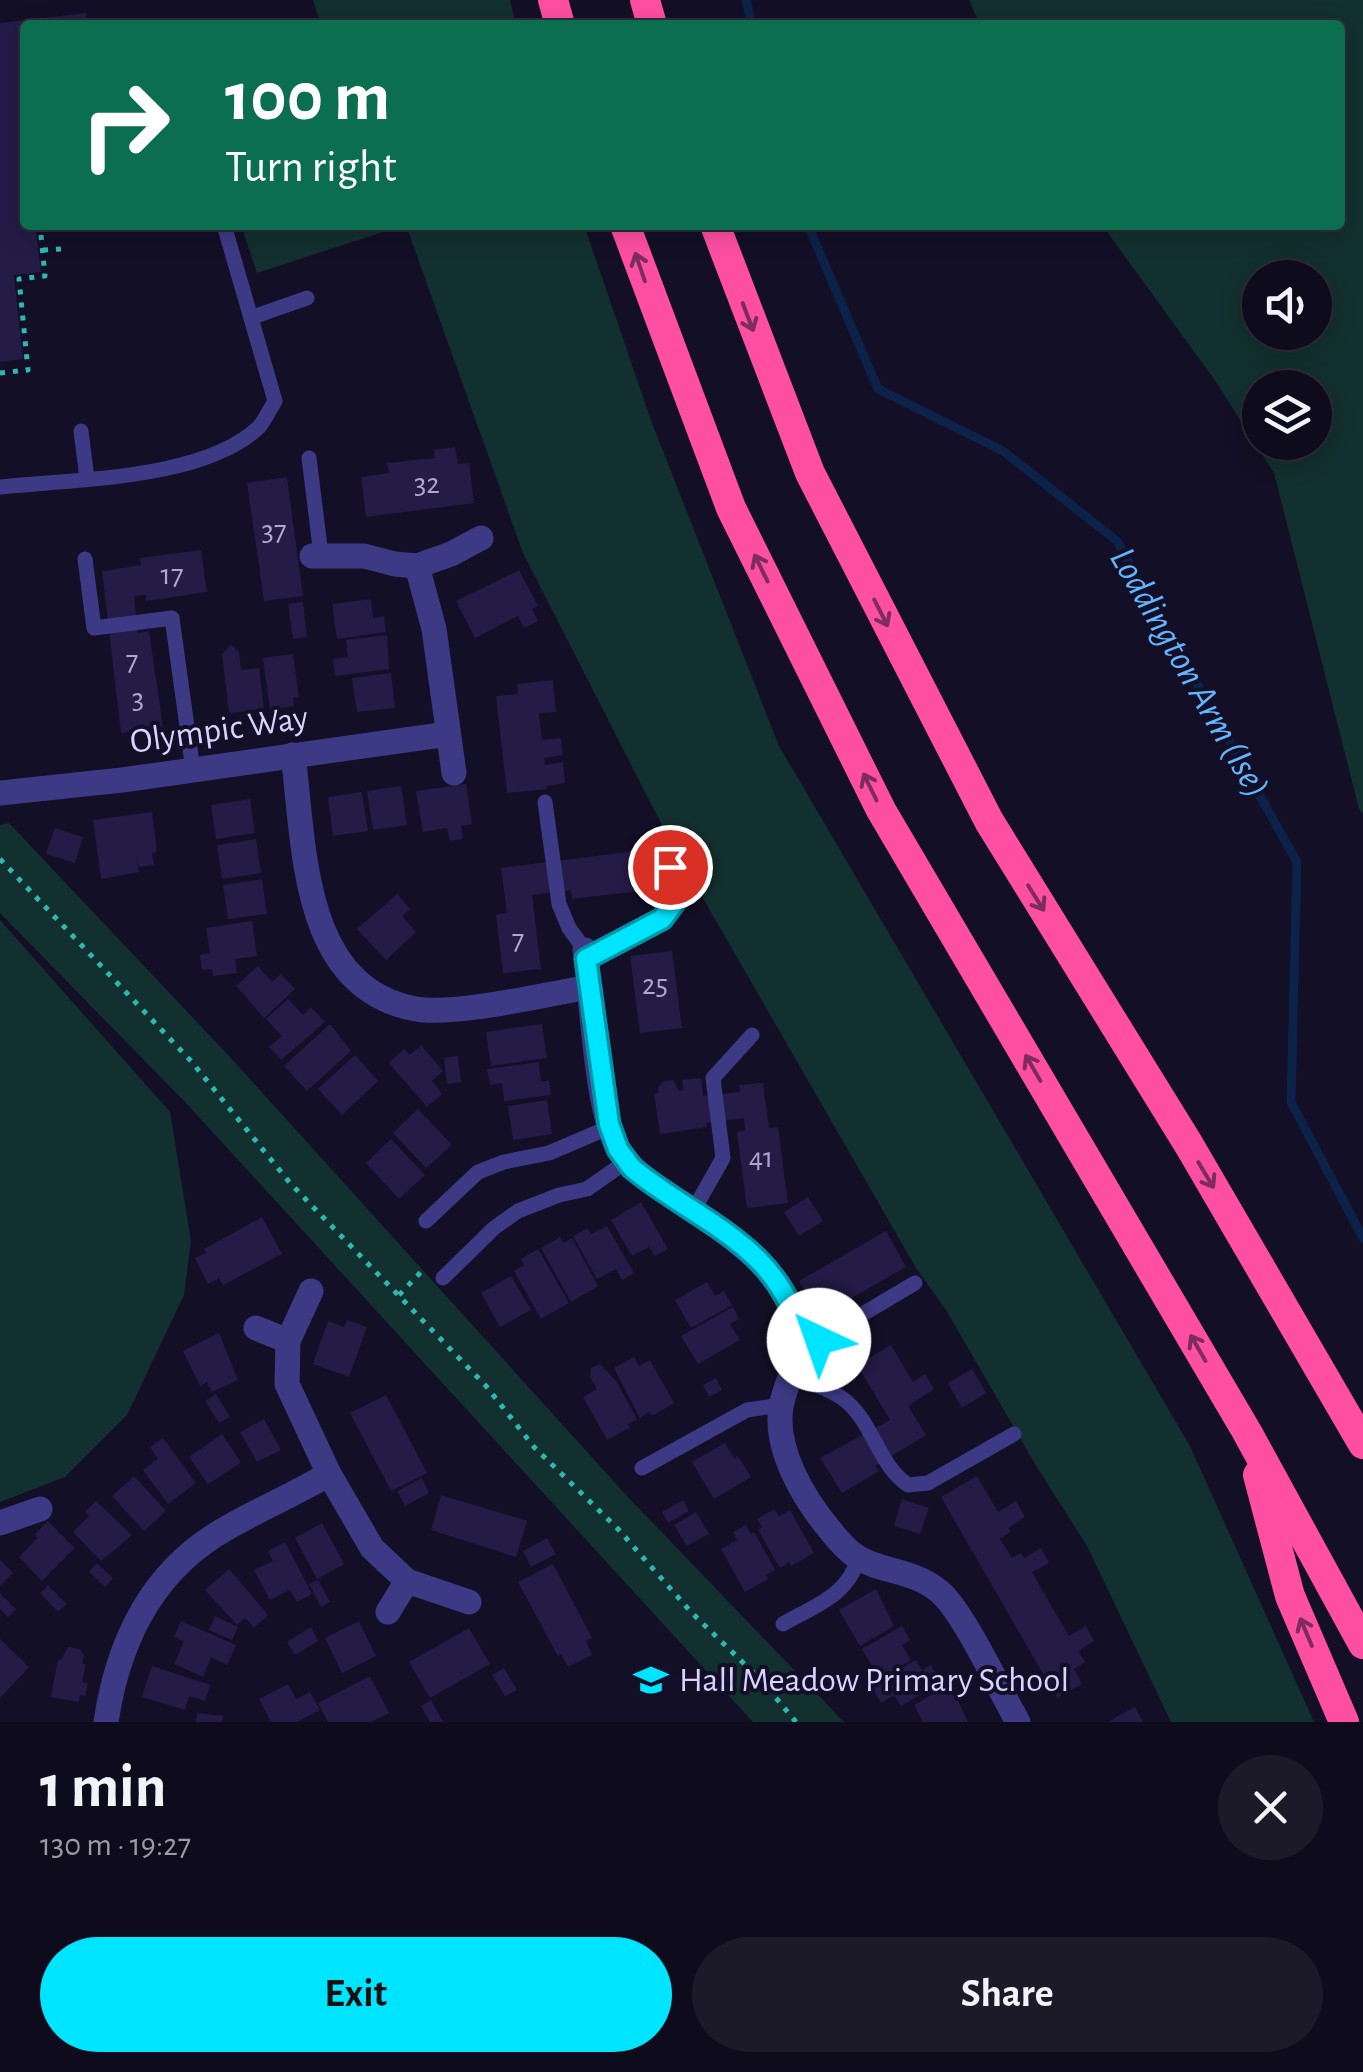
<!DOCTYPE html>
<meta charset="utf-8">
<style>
:root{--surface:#0e0b1c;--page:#1c1929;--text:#f1f3f6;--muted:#9b9ba3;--line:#2e2b3b;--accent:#00e5ff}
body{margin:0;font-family:"Alegreya Sans",sans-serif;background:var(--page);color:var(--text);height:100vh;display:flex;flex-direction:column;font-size:38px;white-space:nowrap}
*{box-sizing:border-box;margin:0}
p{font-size:32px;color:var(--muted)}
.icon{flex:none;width:55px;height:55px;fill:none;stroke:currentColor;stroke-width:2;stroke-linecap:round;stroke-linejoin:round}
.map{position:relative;height:1722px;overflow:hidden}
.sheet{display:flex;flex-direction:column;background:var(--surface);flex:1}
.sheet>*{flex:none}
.guide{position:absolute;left:20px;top:20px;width:1325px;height:210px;border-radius:10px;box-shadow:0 5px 25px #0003,0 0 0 2px var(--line);background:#0b6e4f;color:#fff;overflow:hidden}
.buttons{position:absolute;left:1242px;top:260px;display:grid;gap:20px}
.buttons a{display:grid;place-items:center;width:90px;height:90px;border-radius:50%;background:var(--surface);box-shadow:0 5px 25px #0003,0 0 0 2px var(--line);font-size:50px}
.pin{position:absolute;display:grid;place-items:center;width:85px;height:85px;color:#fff;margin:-42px;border:5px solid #fff;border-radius:50%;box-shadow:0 2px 10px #0007}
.me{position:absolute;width:110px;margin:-55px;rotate:318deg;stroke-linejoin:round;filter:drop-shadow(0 0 8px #0008)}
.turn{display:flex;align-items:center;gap:35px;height:210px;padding:0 40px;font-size:45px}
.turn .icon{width:130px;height:130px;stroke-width:2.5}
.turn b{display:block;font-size:70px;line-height:85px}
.round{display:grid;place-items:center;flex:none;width:105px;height:105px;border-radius:52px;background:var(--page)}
.head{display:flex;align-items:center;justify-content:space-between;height:170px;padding:0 40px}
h1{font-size:60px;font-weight:600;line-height:75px}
.button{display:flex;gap:20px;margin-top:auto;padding:20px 40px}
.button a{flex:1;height:115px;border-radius:60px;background:var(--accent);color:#111;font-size:40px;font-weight:600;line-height:115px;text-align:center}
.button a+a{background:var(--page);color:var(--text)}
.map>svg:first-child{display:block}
.green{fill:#12302f;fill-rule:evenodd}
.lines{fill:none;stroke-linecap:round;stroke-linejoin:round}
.stream{stroke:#0c2248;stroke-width:9}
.building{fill:#241b47}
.path{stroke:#2fb8b0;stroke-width:5;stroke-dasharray:5 8;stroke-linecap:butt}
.lane{stroke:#3d3a85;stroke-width:15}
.street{stroke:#3d3a85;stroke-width:25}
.highway{stroke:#ff4fa3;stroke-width:30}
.oneway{stroke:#7d2c5e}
.route-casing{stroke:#0095a6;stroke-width:25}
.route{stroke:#00e5ff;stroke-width:18}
.labels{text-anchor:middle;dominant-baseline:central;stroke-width:8;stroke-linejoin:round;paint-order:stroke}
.number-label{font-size:30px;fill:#aca6d1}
.street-label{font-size:35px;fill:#d9d4ff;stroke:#130f26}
.poi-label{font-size:35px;fill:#d9d4ff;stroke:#130f26;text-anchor:start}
.water-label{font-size:38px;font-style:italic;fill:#62b6ff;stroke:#130f26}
</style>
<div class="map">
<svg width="1363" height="1722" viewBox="0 0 1363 1722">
<rect width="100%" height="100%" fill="#130f26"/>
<g class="green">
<path d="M313,0H510L516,25H321Z"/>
<path d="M969,0H1363V813L1359,809L1274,473L1214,379L1102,225H1340V25H980ZM1260,278H1315V332H1260ZM1260,388H1315V442H1260Z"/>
<path d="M241,225H381L383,232L257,273Z"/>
<path d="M406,225H584L652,423L779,746L1190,1446L1314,1722H1171L1087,1546L1035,1464L946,1310L916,1268L670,841L523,553Z"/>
<path d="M9,823L230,1057L627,1496L844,1722H753L185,1102L0,913V825Z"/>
<path d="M0,920L170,1112L191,1241L184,1295L127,1415L65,1477L0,1502Z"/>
</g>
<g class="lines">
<g class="stream">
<path d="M746,0L752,25"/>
<path d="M808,225L878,389L1003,451L1117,541L1297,862L1291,1102L1363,1238"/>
</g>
</g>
<g class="building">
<path d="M86,13L87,25H25V225H35L41,272L14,275L23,359L0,362V23Z"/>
<path d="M455,447L458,464L469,463L474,503L366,517L361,477L389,473L387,463L435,458L434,450Z"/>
<path d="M287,477L303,596L264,601L247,483Z"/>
<path d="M201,550L207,592L146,601V595L134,596L138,633L149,631L163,727L121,733L102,571L141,565L140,558Z"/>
<path d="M519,570L538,606L532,609L538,621L524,628L518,616L475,638L456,601Z"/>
<path d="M371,599L373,618L384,616L386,632L337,639L332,604Z"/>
<path d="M303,602L307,637L293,639L288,604Z"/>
<path d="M387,635L389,669L335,676L333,659L348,657L346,640Z"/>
<path d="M231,645L239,652L241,670L259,668L264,709L229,713L222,654Z"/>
<path d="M293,654L299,697L293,698L294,706L270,710L263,658Z"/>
<path d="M391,673L395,708L357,712L352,678Z"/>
<path d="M553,680L556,712L539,713L542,740L561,738L563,755L544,758L545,765L563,762L565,783L547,786V789L507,793L496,696L518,694L517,684Z"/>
<path d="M466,784L472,824L461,826L463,839L450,841L447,828L423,832L416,791Z"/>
<path d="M401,786L407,825L373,830L367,791Z"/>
<path d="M362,792L368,831L333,836L328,797Z"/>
<path d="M250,799L255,833L216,839L211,805Z"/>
<path d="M152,812L157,852L152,853L154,865L139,867L136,855L139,872L101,879L93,820Z"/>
<path d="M55,828L83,837L75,863L46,854Z"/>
<path d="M256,839L261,873L222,879L217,845Z"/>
<path d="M652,849L657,889L572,899L571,890L532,895L541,969L503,973L496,915L507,913L501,868Z"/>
<path d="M262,879L267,914L228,919L223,885Z"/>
<path d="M397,894L410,909L402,916L416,932L386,960L357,929Z"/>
<path d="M252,921L257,956L235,959L237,973L213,976L212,969L202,970L200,955L210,953L206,928Z"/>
<path d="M672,951L682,1028L640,1033L630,956Z"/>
<path d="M258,966L272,982L281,974L295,989L264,1018L236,986Z"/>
<path d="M288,999L303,1015L311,1007L325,1022L281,1060L269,1047L282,1036L266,1019Z"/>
<path d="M330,1024L351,1051L307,1091L284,1066Z"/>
<path d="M542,1024L547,1058L491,1066L486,1032Z"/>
<path d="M421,1045L443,1071L432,1081L442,1094L427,1107L389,1063L404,1049L410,1055Z"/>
<path d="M355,1055L378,1081L342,1115L318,1089Z"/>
<path d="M458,1056L461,1082L447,1084L444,1058Z"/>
<path d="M539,1062L541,1082L549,1080L551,1095L504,1101L502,1083L490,1085L487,1069Z"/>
<path d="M701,1078L703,1096L740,1092L739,1085L763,1083L769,1128L778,1127L788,1203L747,1208L737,1132L745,1131L744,1118L706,1123L707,1127L660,1134L654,1094L659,1093L658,1088L663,1081L673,1080L679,1091L683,1090L682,1080Z"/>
<path d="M547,1100L552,1134L513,1140L508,1106Z"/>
<path d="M418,1109L452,1145L426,1168L393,1133Z"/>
<path d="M391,1139L425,1175L399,1199L366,1163Z"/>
<path d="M808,1197L823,1221L799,1236L784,1212Z"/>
<path d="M641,1202L668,1249L655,1256L649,1247L632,1256L611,1220Z"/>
<path d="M262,1217L282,1254L223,1285L219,1278L208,1284L195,1258L206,1253L204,1249Z"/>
<path d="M607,1226L634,1273L622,1280L616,1269L597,1279L573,1236L588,1228L591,1234Z"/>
<path d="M886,1231L906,1267L820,1316L799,1281Z"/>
<path d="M560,1237L563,1243L572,1238L598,1286L571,1302L541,1248Z"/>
<path d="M538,1249L569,1303L541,1319L514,1271L524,1265L521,1259Z"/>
<path d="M511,1276L531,1310L500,1327L481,1293Z"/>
<path d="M707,1282L715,1296L724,1291L732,1305L691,1328L675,1300Z"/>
<path d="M733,1307L739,1319L730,1324L740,1340L698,1364L681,1336Z"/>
<path d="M347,1320L367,1327L349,1377L313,1364L328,1321L344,1327Z"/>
<path d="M219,1333L238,1380L212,1392L207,1382L200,1386L183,1351Z"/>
<path d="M891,1345L913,1382L925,1374L934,1389L908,1406L926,1435L875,1466L879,1471L842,1493L820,1458L890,1420L857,1365Z"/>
<path d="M634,1357L639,1366L650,1360L674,1403L652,1416L649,1412L640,1418L614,1368Z"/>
<path d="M600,1364L616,1381L637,1419L628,1424L630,1428L607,1440L583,1397L597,1389L590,1377L591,1368Z"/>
<path d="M972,1369L986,1393L962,1408L948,1383Z"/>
<path d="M716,1378L722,1390L709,1397L703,1385Z"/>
<path d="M216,1394L230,1417L219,1423L205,1401Z"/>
<path d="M386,1395L427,1473L391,1491L350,1413Z"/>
<path d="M264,1419L281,1450L257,1462L240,1432Z"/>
<path d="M222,1434L241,1463L208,1484L189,1457Z"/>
<path d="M163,1438L196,1483L168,1504L143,1470L158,1459L150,1447Z"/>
<path d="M725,1443L734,1458L738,1456L751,1477L714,1499L692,1462Z"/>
<path d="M134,1476L166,1511L144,1531L112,1496Z"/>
<path d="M977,1476L998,1512L1016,1501L1025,1517L1008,1528L1010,1532L1000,1539L1012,1558L1021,1553L1024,1558L1041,1548L1049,1563L1032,1572L1045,1595L1069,1636L1086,1626L1094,1641L1078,1651L1085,1662L1074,1669L1082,1684L1057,1698L941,1497Z"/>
<path d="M422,1478L429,1493L405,1506L397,1491Z"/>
<path d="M441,1495L527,1521L516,1557L431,1530Z"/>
<path d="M902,1499L929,1508L920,1534L894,1526Z"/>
<path d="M683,1500L689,1511L668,1523L662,1512Z"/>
<path d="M96,1501L132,1535L101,1561L73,1532L89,1516L85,1512Z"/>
<path d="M774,1509L779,1516L790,1510L814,1553L791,1566L789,1562L780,1568L758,1530L762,1527L757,1519Z"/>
<path d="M696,1512L709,1534L687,1546L674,1525Z"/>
<path d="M48,1521L75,1548L42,1581L19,1557L38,1538L35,1534Z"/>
<path d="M322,1523L344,1564L317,1579L295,1538Z"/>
<path d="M746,1525L751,1534L754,1532L775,1570L766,1575L768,1579L745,1592L721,1549L737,1540L733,1532Z"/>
<path d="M547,1538L556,1554L531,1567L523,1551Z"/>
<path d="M285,1542L312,1594L297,1602L290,1590L270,1600L254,1570L273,1561L268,1551Z"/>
<path d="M0,1560L13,1573L0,1586Z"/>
<path d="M97,1563L113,1578L105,1587L89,1572Z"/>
<path d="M553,1564L592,1638L586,1641L592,1655L568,1667L561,1654L558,1656L518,1582Z"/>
<path d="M229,1569L268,1615L254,1628L245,1618L237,1625L205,1590Z"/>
<path d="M318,1580L330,1602L321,1607L309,1584Z"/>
<path d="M48,1585L67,1604L58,1612L40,1593Z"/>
<path d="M876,1589L894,1626L860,1646L839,1610Z"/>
<path d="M0,1593L16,1609L8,1617L0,1609Z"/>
<path d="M215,1616L238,1627L232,1640L209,1630Z"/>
<path d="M181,1621L236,1645L227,1665L211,1657L203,1677L174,1664L184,1641L174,1637Z"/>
<path d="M359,1621L376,1656L342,1673L325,1638Z"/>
<path d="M902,1626L910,1640L902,1645L911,1660L880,1679L862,1649Z"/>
<path d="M311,1627L318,1641L295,1655L287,1642Z"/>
<path d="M469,1628L490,1664L430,1698L409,1662Z"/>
<path d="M0,1639L29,1667L0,1698Z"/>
<path d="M68,1647L80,1649L84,1656L82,1664H86L82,1682L88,1683L85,1696L80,1695L79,1702L51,1697L58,1659L61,1660Z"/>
<path d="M916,1660L922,1670L931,1665L941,1683L901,1706L894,1695L881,1703L871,1686Z"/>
<path d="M152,1666L210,1685L205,1701L189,1696L185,1710L142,1697Z"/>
<path d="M504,1668L517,1690L505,1696L492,1675Z"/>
<path d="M370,1676L389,1713L371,1722H328L318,1703Z"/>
<path d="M288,1684L296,1699L310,1692L320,1710L297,1722H271L259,1699Z"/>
<path d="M950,1684L968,1722H923L914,1705Z"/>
<path d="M431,1700L443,1722H430L421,1706Z"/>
<path d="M1135,1707L1143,1722H1108L1116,1717Z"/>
<path d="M197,1713L223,1716L222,1722H196Z"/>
</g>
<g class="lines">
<g class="path">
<path d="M43,250L63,249"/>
<path d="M0,373L28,370L19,279L45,276L40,225"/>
<path d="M0,859L191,1061L290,1183L486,1386L534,1447L618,1529L692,1613L761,1680L796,1722"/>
<path d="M399,1295L421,1272"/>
</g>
<g class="lane">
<path d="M253,317L307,298"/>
<path d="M81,431L87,478"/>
<path d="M309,458L321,555"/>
<path d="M0,487C74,479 204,480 259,427C265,420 270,409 275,401L224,225"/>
<path d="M85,559L94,628L172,618L193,770"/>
<path d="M545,802L559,904L569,928L585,950"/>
<path d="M586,959L662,919L674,903L670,867"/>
<path d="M693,1211L723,1158L713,1078L752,1035"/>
<path d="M426,1221L478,1172L504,1162L549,1153L610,1127"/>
<path d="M443,1278L494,1228L518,1211L559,1195L587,1189L627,1161"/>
<path d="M801,1338L819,1340L915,1283"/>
<path d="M792,1375C808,1382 828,1388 842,1398C873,1420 877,1464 908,1485L928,1483L1014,1434"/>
<path d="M642,1468L747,1410L781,1405"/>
<path d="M783,1624C814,1606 849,1595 858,1558"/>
</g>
<g class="street">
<path d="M312,556H364L395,564L417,566L451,554L481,538"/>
<path d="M417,566L434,629L454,773"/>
<path d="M293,755C305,845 300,988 416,1009C457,1016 545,994 590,987"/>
<path d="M0,793L122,780L448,734"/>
<path d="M585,950C592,998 596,1112 619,1150C631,1170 651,1183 670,1195C720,1229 775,1259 797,1320C808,1351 786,1377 781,1407C774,1449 804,1499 830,1530C837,1539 848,1551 857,1557C880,1572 913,1569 940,1592C964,1613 1000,1691 1018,1722"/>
<path d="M311,1291L288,1341L287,1384L329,1474L372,1548L407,1581L469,1602"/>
<path d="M256,1328L288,1341"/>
<path d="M0,1523L40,1509"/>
<path d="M388,1612L407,1581"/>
<path d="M106,1722C118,1641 153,1569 227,1528C260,1509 295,1494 329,1474"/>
</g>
<g class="highway">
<path d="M553,0L560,25"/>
<path d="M645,0L652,25"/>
<path d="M625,225L731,508L881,810L1247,1432L1363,1644"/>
<path d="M715,225L810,473L989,821L1189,1145L1363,1444"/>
<path d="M1258,1475L1290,1596L1344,1722"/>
</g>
</g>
<defs><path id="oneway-shaft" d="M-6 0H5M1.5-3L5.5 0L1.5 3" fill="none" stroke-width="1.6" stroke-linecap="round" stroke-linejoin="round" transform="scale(2.5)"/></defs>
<g class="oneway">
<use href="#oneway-shaft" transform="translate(640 267) rotate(-109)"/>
<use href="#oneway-shaft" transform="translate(748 317) rotate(69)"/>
<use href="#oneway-shaft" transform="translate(761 568) rotate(-116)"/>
<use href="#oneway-shaft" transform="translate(881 613) rotate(63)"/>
<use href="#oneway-shaft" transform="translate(870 787) rotate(-116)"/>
<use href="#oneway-shaft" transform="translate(1036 898) rotate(58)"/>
<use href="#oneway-shaft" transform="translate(1033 1068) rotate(-120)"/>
<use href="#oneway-shaft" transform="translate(1206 1175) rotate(59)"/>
<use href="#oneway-shaft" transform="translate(1198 1348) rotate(-120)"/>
<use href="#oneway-shaft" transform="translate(1306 1632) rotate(-113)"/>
</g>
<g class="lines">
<g class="route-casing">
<path id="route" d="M670,867L674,903L662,919L586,959L609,1124L618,1149L632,1168C697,1222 780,1244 801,1338L819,1340"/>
</g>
<use href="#route" class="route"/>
</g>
<defs>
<g id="school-bare" transform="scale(2.7)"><path d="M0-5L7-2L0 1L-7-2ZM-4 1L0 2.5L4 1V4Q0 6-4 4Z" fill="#00e5ff" stroke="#130f26" stroke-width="2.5" paint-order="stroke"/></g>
</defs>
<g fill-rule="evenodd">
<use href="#school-bare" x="651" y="1680"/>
</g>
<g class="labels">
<g class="number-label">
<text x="427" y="484">32</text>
<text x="274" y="531">37</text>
<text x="172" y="575">17</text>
<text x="132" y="661">7</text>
<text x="138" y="699">3</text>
<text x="518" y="940">7</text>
<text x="655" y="985">25</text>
<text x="761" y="1158">41</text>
</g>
<g class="street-label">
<text transform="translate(219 730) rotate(-8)">Olympic Way</text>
</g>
<g class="poi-label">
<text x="679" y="1680">Hall Meadow Primary School</text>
</g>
<g class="water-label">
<text transform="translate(1189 673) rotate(60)">Loddington Arm (Ise)</text>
</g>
</g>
</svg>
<div class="buttons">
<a><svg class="icon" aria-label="sound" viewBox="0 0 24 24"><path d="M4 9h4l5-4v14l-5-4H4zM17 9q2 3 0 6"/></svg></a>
<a><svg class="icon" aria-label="layers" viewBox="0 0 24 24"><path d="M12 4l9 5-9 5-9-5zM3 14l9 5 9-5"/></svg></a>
</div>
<div class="pin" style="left:670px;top:867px;background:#d93025"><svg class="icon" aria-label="arrive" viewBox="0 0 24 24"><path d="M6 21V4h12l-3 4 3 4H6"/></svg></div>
<svg class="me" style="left:819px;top:1340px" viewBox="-20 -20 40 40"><circle r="19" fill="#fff"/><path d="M0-13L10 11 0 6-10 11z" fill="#00e5ff"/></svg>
<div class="guide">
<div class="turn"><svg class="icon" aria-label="right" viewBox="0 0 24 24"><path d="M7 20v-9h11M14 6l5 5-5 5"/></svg><div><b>100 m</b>Turn right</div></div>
</div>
</div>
<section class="sheet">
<div class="head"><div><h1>1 min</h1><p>130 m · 19:27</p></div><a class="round"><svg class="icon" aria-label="close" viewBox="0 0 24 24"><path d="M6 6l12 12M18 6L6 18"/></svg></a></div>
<div class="button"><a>Exit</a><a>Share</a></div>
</section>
